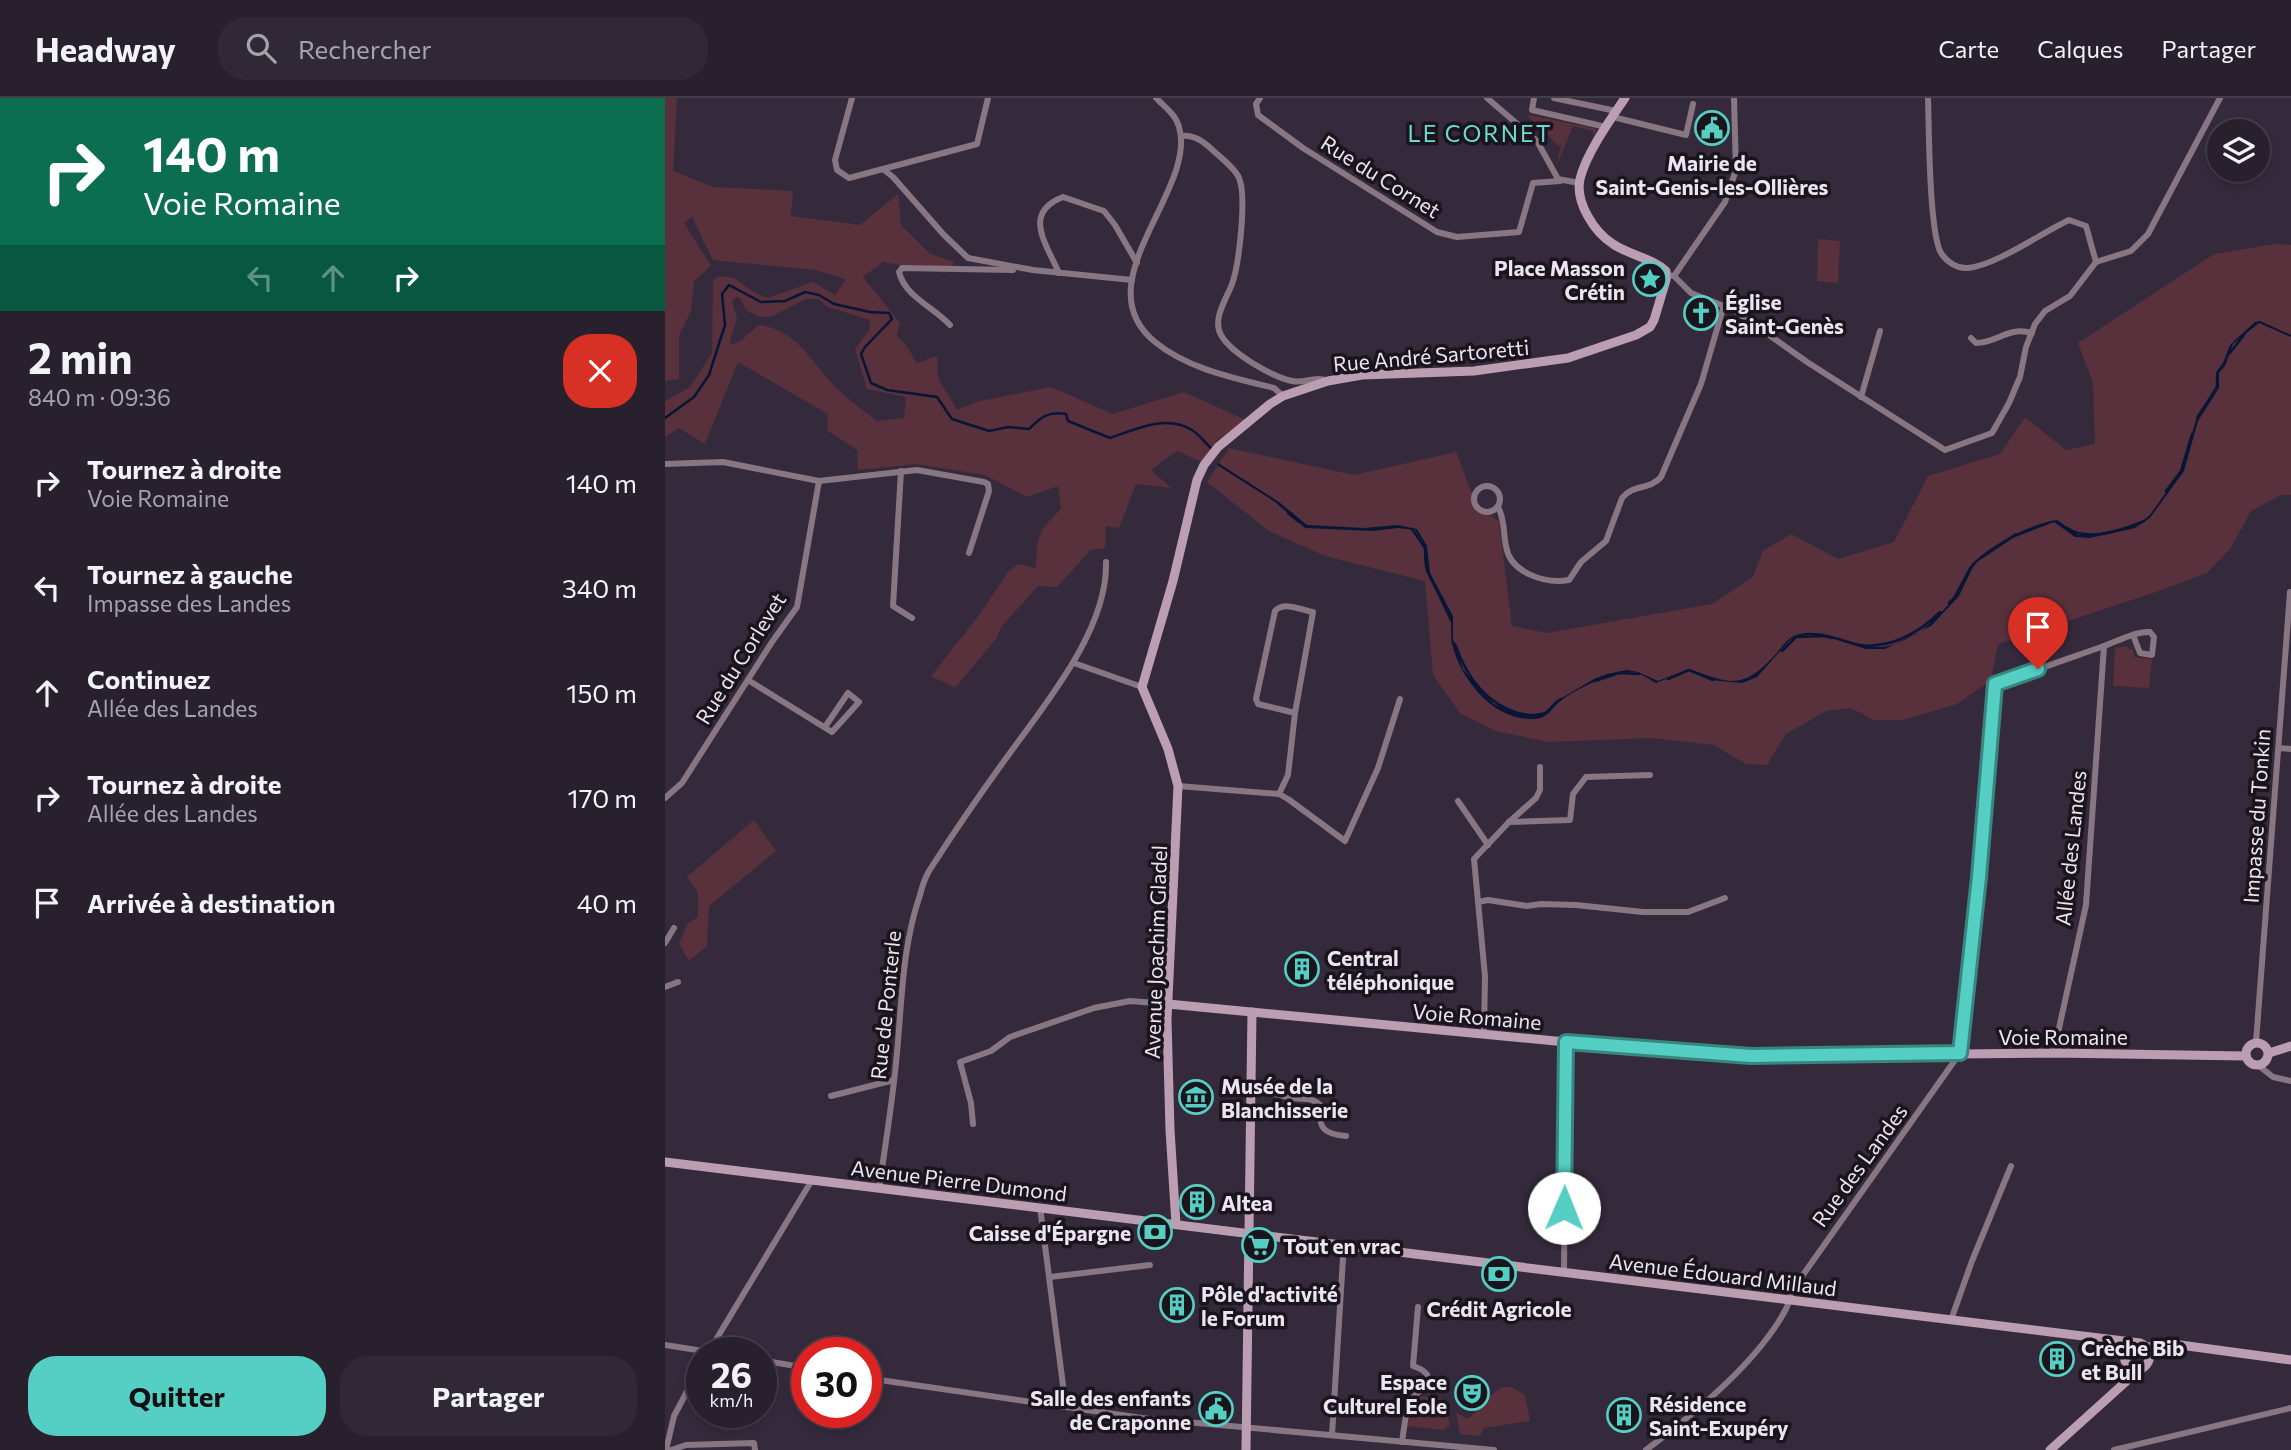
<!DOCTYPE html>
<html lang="fr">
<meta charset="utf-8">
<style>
:root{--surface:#28202d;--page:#302835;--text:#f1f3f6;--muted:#a5a3aa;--line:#443e49;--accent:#55cec4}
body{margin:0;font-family:Commissioner,sans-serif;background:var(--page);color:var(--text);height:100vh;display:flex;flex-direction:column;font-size:26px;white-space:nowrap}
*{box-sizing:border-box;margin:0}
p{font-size:23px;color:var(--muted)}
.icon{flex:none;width:38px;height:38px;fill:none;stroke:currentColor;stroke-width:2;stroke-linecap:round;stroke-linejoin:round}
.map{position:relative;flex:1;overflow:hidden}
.sheet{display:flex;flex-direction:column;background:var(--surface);width:665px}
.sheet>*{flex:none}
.guide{background:#0b6e4f;color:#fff;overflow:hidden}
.controls{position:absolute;left:1542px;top:21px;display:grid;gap:14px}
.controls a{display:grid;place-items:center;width:63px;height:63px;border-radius:50%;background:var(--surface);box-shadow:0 4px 10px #0003,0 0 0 2px var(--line);font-size:35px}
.speed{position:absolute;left:21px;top:1239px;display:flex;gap:14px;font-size:35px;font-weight:700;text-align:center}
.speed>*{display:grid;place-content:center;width:91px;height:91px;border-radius:50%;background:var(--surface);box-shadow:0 4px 10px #0003,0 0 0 2px var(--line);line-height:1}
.speed small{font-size:18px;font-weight:400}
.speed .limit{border:10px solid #d22;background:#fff;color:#111}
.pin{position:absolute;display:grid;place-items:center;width:60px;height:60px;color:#fff;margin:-72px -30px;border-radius:50% 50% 50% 0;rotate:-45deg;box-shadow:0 0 7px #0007}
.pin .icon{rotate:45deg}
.me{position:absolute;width:77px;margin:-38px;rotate:1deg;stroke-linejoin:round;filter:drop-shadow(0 0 5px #0008)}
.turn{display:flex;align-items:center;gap:24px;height:147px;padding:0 28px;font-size:32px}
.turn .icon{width:91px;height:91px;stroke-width:2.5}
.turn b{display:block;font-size:49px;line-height:60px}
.lanes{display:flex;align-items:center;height:66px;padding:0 28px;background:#0003;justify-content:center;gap:35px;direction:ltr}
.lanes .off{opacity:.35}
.round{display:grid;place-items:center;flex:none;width:74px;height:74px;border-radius:28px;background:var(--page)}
.overview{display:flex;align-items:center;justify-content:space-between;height:119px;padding:0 28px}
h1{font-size:42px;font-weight:700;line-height:52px}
.button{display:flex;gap:14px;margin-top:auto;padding:14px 28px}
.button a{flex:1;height:80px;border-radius:28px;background:var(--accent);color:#111;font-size:28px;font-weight:700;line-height:80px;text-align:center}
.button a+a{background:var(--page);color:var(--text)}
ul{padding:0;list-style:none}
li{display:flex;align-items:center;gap:21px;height:105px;padding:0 28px}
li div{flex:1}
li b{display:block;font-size:26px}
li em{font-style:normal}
header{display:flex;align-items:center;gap:42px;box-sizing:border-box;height:98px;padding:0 35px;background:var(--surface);border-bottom:2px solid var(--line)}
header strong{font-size:33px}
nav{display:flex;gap:38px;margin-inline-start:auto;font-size:24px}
.search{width:490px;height:63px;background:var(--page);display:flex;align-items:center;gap:18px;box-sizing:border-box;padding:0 24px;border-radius:28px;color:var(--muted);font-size:26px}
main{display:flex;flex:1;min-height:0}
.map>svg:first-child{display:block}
.green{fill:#59313c;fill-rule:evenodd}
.water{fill:#071636}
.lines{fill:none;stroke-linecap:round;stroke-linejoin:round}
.stream{stroke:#071636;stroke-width:2.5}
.street{stroke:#897683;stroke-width:6}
.secondary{stroke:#bc9eb3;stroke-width:9}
.route-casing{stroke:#37867f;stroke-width:18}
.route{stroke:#55cec4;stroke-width:12}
.labels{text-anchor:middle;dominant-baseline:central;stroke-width:7;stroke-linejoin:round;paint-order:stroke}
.poi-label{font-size:21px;font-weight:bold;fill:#ece4f0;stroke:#1a151d;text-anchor:start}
.street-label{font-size:21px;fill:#ece4f0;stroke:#1a151d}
.neighbourhood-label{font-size:23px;letter-spacing:2px;fill:#6fdad1;stroke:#1a151d}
</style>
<header>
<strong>Headway</strong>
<div class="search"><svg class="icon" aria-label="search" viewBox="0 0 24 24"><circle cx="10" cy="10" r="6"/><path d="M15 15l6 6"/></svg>Rechercher</div>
<nav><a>Carte</a><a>Calques</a><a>Partager</a></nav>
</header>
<main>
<section class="sheet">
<div class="guide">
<div class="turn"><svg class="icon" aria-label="right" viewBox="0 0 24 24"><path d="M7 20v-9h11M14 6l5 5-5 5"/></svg><div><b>140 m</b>Voie Romaine</div></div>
<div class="lanes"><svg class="icon off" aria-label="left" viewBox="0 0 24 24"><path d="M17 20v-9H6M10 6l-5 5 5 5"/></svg><svg class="icon off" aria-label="ahead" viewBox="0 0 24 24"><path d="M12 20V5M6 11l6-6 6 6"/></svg><svg class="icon" aria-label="right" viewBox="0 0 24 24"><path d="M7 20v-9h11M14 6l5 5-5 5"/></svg></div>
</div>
<div class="overview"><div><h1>2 min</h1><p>840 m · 09:36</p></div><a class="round" style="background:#d93025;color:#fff"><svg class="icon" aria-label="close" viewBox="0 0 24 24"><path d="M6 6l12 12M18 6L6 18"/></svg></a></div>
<ul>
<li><svg class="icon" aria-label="right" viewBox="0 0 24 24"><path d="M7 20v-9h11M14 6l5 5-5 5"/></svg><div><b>Tournez à droite</b><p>Voie Romaine</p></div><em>140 m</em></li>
<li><svg class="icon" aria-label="left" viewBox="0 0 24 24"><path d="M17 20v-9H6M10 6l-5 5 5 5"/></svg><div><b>Tournez à gauche</b><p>Impasse des Landes</p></div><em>340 m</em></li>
<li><svg class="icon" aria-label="ahead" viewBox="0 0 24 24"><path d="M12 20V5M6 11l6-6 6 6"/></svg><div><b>Continuez</b><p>Allée des Landes</p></div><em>150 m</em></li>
<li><svg class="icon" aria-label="right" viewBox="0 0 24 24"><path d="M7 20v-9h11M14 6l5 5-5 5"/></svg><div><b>Tournez à droite</b><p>Allée des Landes</p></div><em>170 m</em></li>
<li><svg class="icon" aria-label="arrive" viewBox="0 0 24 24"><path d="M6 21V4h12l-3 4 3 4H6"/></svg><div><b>Arrivée à destination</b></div><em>40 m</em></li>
</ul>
<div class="button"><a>Quitter</a><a>Partager</a></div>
</section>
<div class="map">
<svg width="1626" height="1352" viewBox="0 0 1626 1352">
<rect width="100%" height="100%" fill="#352a3c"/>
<g class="green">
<path d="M0,0H12L8,73L48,89L128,93L126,118L195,127L233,96L236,127L265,156L290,164L280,175L218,164L198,179L235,225L232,237L241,247L252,265L272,258L273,280L292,312L311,304L386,289L448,316L519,294L583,323L552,342L537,364L512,353L486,372L506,390L471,386L454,430L441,428L440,450L426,452L392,489L373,488L337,528L331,541L290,590L266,578L315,516L343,474L353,466L371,470C372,438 373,433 396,411L393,388L362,399L320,377L251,366L193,372L192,352L162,332L163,316L73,264L40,346L14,330L0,339V303L25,289L47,255L48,183L54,178L69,180L90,195L103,200L148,184L170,197L181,181L150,172L48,162L27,119L19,125L46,168L29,183L26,213L14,238V281L0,283ZM74,199L82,213L96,219L107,218L141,201H153L163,209L205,222L204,232L190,251L202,291L241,299L239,320L212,323C200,314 188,305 177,295C149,270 135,232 94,227L74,244L64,247L72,220L67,204L70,200Z"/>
<path d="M864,17L932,31L929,38L928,33L908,28L891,69L896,47L894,48L863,19Z"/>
<path d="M1153,141L1175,143L1173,185L1152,183Z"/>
<path d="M1610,146L1626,147V397H1616L1586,413L1565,451L1542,475L1488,495L1333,546L1326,582L1292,606L1238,622H1209L1186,610L1161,613L1121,636L1102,667L1081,666L1049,647L986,640L883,644L831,633L796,616L768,577L760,483L660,458L604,433L542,384L564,350L689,377L791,354L813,411L834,423L847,528L882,535L1047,506L1088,479L1098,453L1126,436L1173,461L1229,444L1263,378L1335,356L1360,319L1401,352L1430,346L1428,285L1413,245L1549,156Z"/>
<path d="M1462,548L1464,552L1468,551L1469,559L1487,561L1484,590L1448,588L1450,550Z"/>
<path d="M89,722L111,753L44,808L42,848L24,863L14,846L22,826L33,819V795L22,779Z"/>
<path d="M838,1289H846L860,1297L865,1323L819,1330L815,1338L795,1336L791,1314L802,1321C817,1312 822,1296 838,1289Z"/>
<path d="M753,1298L778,1301L785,1327L778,1332L742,1328Z"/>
</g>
<path class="water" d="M1595,223L1626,237V239L1594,225L1568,246L1560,268L1554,275V290L1533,323L1519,373L1485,420L1470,430L1425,440L1410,439L1389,424L1348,440L1312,464L1307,471L1294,498L1266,528L1220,551H1201L1159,538L1143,537L1126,541L1092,579L1077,585L1045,582L1024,572L991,585C985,582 979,577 972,575C952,570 903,594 890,608C883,616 879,621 868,621C828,622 796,582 787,546C785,536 788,524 784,515C778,501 766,487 761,472C756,453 764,453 750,432L733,430L708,433L640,430L610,404L552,367L553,365L614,404L642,427L699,430L733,427L752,431L762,448L765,475L788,518V541L798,571L814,591L829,606L847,614L869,618L878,616L890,604L929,581L942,576L962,572L973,574L993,583L1024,571C1065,585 1076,593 1109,558C1115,552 1120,543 1127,539C1154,525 1189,550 1216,549C1229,549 1245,539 1256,533C1262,529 1290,501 1293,495C1298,486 1300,474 1307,466C1324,448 1367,425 1392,422L1413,437H1426L1471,428L1485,417L1516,373L1531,322L1551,292V274L1558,265L1565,247L1590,224Z"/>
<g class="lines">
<g class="stream">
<path d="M1564,256L1579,237"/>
<path d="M0,320L29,299L44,277L60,227L57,196L64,187L96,204L120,203L140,194L154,197L169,206L205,214L224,215L227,221L200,249L196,256L206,285L222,292L272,299L287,321L324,333L343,329L364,331C376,319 383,313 401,316L403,323L445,340C471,331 501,316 527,332C535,337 541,346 548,352"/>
<path d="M1532,320L1552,289V280"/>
<path d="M1501,393L1516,373L1527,336"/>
<path d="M623,415L634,424"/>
<path d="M1402,430C1422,444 1458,432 1479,423"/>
<path d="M747,431L760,450L761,455"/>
<path d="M1336,446L1351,436"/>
<path d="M762,472L786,522"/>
<path d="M1284,505L1289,500L1306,469"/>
<path d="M790,546C801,578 820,605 853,615C860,617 873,618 880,615C886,612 889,604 896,601"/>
<path d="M1194,547C1224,551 1253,536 1275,514"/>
<path d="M1117,553L1131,539L1159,538L1167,540"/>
<path d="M1003,581L1024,572L1048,582"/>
<path d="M930,583L954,575L974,576"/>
</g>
<g class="street">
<path d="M187,0L170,62L172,72L184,80L218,71L228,79L279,137L303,160L368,172L467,182"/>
<path d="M491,0C500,9 511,17 514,29C533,92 417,185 490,244C523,271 569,280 609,290L618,298"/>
<path d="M595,0L591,6L593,17L638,50L772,134L792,139L854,134L868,85L895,83"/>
<path d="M822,0L872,43L893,81L914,85"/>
<path d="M869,0L867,12L941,29"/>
<path d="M889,0L951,13"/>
<path d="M1263,0C1264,29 1264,134 1276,155C1282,164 1292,171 1303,170C1332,167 1376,135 1404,122L1421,128L1431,164"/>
<path d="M948,19L1021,37L1028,6"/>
<path d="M516,38C531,36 541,46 552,56C559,62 571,72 574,80C582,98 574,167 567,186C561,202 547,221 556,237C566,255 607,279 627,283C640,286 650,277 663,283"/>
<path d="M218,71L312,46L323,0"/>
<path d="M394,175C381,145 357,115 398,99L439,113L450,127L472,165"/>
<path d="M1002,177L1009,178L1026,195L1069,212L1142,264L1280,352L1327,335L1344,305L1355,279L1361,249L1370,226L1380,213L1405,198L1431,164L1466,153L1483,136L1555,0"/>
<path d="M1009,178L1060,104L1071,72L1069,0"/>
<path d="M285,227C269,209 240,199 234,174L237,170L348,172"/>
<path d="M1306,240L1311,245C1333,245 1342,228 1367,235"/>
<path d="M1196,299L1215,233"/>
<path d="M0,366L58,364L154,383L252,372L319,384L323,386L324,393L304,455"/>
<path d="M236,373L228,508L247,520"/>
<circle cx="822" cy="401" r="13"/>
<path d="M833,409C840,422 838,433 841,448C845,475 880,486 904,482L916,464L941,443L957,400C968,386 985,392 996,379L1036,286L1059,207"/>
<path d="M409,565L477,589"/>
<path d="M83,582L167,634L194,604L183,595L160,629"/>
<path d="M1614,650L1626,651"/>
<path d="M513,688L614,696L623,701L680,743L713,670L735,601"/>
<path d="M614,696L623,677L630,615L648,514C637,512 619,503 610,513L591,601L593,606L630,615"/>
<path d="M0,700L17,685L107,544L132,509L154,383"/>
<path d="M793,703L823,747"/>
<path d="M844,724L905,722L908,696L921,679L985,677"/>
<path d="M813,804L823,802L862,808L876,806L911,807L978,814H1023L1060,800"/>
<path d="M0,845L9,830"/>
<path d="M0,889L13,884"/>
<path d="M819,936L820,878L809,761L844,724L871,700L875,692V669"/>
<path d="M1591,944L1625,494"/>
<path d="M1391,955V944L1421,807L1439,548"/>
<path d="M1593,967L1608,979L1626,983"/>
<path d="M586,992C601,993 608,995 621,999C633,1003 646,997 655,1007C653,1030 658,1036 681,1038"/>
<path d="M166,998L229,982"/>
<path d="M308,1026L306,1005L295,964L326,953L345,939L429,910L465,903L503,906"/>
<path d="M214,1091C220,1049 227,1007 231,965C237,909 236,852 255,797C257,789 260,780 264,773C289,734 315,696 342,659C380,606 443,532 441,464"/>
<path d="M375,1109L399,1295L397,1309"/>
<path d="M899,1175L901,944"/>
<path d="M385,1179L485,1167"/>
<path d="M1286,1222L1307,1163L1346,1068"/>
<path d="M0,1247L51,1255"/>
<path d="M43,1255L147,1082"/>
<path d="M96,1262L142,1270"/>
<path d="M201,1280L477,1320L829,1352"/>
<path d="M667,1337L678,1160L674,1147"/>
<path d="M737,1344C739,1332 740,1315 745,1304C752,1291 780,1279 748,1268L753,1209"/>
<path d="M1,1352L9,1318L37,1265"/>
<path d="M6,1352L21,1347L89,1345L90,1352"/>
<path d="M981,1352C1029,1316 1093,1264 1121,1211C1124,1205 1125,1197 1128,1191L1295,955L1314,779L1330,586C1366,574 1402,561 1439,548C1453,543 1471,533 1485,534L1489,539L1487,557L1475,555L1468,537"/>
<path d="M1449,1352L1626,1310"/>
</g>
<g class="secondary">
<path d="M503,906L901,944L1086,958L1391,955L1581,958"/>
<circle cx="1592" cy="956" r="11"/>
<path d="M1604,955L1626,948"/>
<path d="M0,1064L1475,1245C1487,1250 1488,1262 1478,1270H1466L1460,1263L1459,1255L1467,1245"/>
<path d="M511,1126L505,1032L502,922L513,688L503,651L477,589L508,483L532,382L539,367L553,349L605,306L618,298L663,283L697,277L809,273L903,260L971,237L985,229L989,222L1001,182V173C987,160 964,157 948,146C929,134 910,104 915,81C921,56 945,22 960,0"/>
<path d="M1482,1249L1508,1246L1626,1262"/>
<path d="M581,1352L587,914"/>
<path d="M1385,1352L1475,1271"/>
</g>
</g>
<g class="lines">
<g class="route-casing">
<path id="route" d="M899,1110L901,944L1086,958L1295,955L1314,779L1330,586L1373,571"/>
</g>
<use href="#route" class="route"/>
</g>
<defs>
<g id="civic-ring" transform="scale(1.75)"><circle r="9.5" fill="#1a151d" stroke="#55cec4" stroke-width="1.5"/><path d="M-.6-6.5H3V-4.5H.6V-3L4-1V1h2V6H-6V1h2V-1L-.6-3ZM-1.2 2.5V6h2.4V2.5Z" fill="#55cec4"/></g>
<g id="sight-ring" transform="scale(1.75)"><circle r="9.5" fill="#1a151d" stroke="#55cec4" stroke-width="1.5"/><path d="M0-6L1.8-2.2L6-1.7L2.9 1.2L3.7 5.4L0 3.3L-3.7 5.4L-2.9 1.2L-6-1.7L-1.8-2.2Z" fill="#55cec4"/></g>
<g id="church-ring" transform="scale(1.75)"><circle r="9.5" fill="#1a151d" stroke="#55cec4" stroke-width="1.5"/><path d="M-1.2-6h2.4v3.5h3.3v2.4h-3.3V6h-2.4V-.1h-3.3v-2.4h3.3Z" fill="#55cec4"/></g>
<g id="building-ring" transform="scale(1.75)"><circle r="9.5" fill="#1a151d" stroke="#55cec4" stroke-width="1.5"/><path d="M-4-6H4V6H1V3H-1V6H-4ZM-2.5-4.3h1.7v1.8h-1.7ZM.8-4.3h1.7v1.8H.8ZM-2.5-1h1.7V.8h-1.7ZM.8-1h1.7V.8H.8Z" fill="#55cec4"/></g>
<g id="museum-ring" transform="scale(1.75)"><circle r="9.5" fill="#1a151d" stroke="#55cec4" stroke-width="1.5"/><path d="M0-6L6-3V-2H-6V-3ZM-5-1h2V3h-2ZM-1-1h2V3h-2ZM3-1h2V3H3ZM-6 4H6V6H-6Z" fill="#55cec4"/></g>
<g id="bank-ring" transform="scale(1.75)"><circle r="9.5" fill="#1a151d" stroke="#55cec4" stroke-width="1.5"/><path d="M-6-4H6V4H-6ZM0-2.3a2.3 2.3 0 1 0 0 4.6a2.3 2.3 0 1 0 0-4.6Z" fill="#55cec4"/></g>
<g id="supermarket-ring" transform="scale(1.75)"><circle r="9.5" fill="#1a151d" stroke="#55cec4" stroke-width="1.5"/><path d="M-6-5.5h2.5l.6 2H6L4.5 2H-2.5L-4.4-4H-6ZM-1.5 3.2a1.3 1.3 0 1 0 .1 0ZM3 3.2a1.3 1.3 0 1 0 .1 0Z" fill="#55cec4"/></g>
<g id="theatre-ring" transform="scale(1.75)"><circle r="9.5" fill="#1a151d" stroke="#55cec4" stroke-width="1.5"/><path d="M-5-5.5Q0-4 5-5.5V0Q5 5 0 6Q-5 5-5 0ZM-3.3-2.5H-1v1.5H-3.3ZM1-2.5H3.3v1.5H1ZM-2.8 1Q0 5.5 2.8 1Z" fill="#55cec4"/></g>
</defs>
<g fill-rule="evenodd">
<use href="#civic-ring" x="1047" y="30"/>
<use href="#sight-ring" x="985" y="181"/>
<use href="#church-ring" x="1036" y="215"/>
<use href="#building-ring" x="637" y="871"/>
<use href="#museum-ring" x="531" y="999"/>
<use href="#building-ring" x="532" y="1104"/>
<use href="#bank-ring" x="490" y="1134"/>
<use href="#supermarket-ring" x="594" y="1147"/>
<use href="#bank-ring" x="834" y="1176"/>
<use href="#building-ring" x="512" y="1207"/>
<use href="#building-ring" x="1392" y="1261"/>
<use href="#theatre-ring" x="807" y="1295"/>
<use href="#civic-ring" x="551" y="1311"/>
<use href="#building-ring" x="959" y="1317"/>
</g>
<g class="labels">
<g class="poi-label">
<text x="1047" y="64" text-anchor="middle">Mairie de<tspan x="1047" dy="24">Saint-Genis-les-Ollières</tspan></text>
<text x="960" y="169" text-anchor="end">Place Masson<tspan x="960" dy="24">Crétin</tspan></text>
<text x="1060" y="203">Église<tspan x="1060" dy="24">Saint-Genès</tspan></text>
<text x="662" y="859">Central<tspan x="662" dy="24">téléphonique</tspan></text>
<text x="556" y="987">Musée de la<tspan x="556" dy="24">Blanchisserie</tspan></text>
<text x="556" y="1104">Altea</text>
<text x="466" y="1134" text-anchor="end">Caisse d'Épargne</text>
<text x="618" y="1147">Tout en vrac</text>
<text x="536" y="1195">Pôle d'activité<tspan x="536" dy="24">le Forum</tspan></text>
<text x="834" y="1210" text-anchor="middle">Crédit Agricole</text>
<text x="1416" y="1249">Crèche Bib<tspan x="1416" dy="24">et Bull</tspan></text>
<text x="782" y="1283" text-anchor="end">Espace<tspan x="782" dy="24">Culturel Eole</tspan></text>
<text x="526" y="1299" text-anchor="end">Salle des enfants<tspan x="526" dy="24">de Craponne</tspan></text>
<text x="984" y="1305">Résidence<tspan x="984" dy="24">Saint-Exupéry</tspan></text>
</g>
<g class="street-label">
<text transform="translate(716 78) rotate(32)">Rue du Cornet</text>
<text transform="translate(766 257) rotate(-5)">Rue André Sartoretti</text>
<text transform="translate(75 560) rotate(-58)">Rue du Corlevet</text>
<text transform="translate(1591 718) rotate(-86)">Impasse du Tonkin</text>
<text transform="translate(1405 750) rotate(-84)">Allée des Landes</text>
<text transform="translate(490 854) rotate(-88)">Avenue Joachim Gladel</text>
<text transform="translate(220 907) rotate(-84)">Rue de Ponterle</text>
<text transform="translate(812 918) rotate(5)">Voie Romaine</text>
<text x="1398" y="938">Voie Romaine</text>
<text transform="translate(1194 1067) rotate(-54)">Rue des Landes</text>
<text transform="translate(294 1082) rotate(7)">Avenue Pierre Dumond</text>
<text transform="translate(1058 1176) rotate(7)">Avenue Édouard Millaud</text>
</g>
<g class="neighbourhood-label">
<text x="815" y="35">LE CORNET</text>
</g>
</g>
</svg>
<div class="controls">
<a><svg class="icon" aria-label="layers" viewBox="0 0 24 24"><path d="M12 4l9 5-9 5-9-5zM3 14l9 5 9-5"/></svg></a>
</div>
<div class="speed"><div>26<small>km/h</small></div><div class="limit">30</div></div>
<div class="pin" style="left:1373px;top:571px;background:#d93025"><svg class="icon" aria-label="arrive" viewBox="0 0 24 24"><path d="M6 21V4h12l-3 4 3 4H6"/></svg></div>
<svg class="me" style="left:899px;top:1110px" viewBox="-20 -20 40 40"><circle r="19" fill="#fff"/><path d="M0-13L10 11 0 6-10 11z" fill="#55cec4"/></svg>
</div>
</main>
